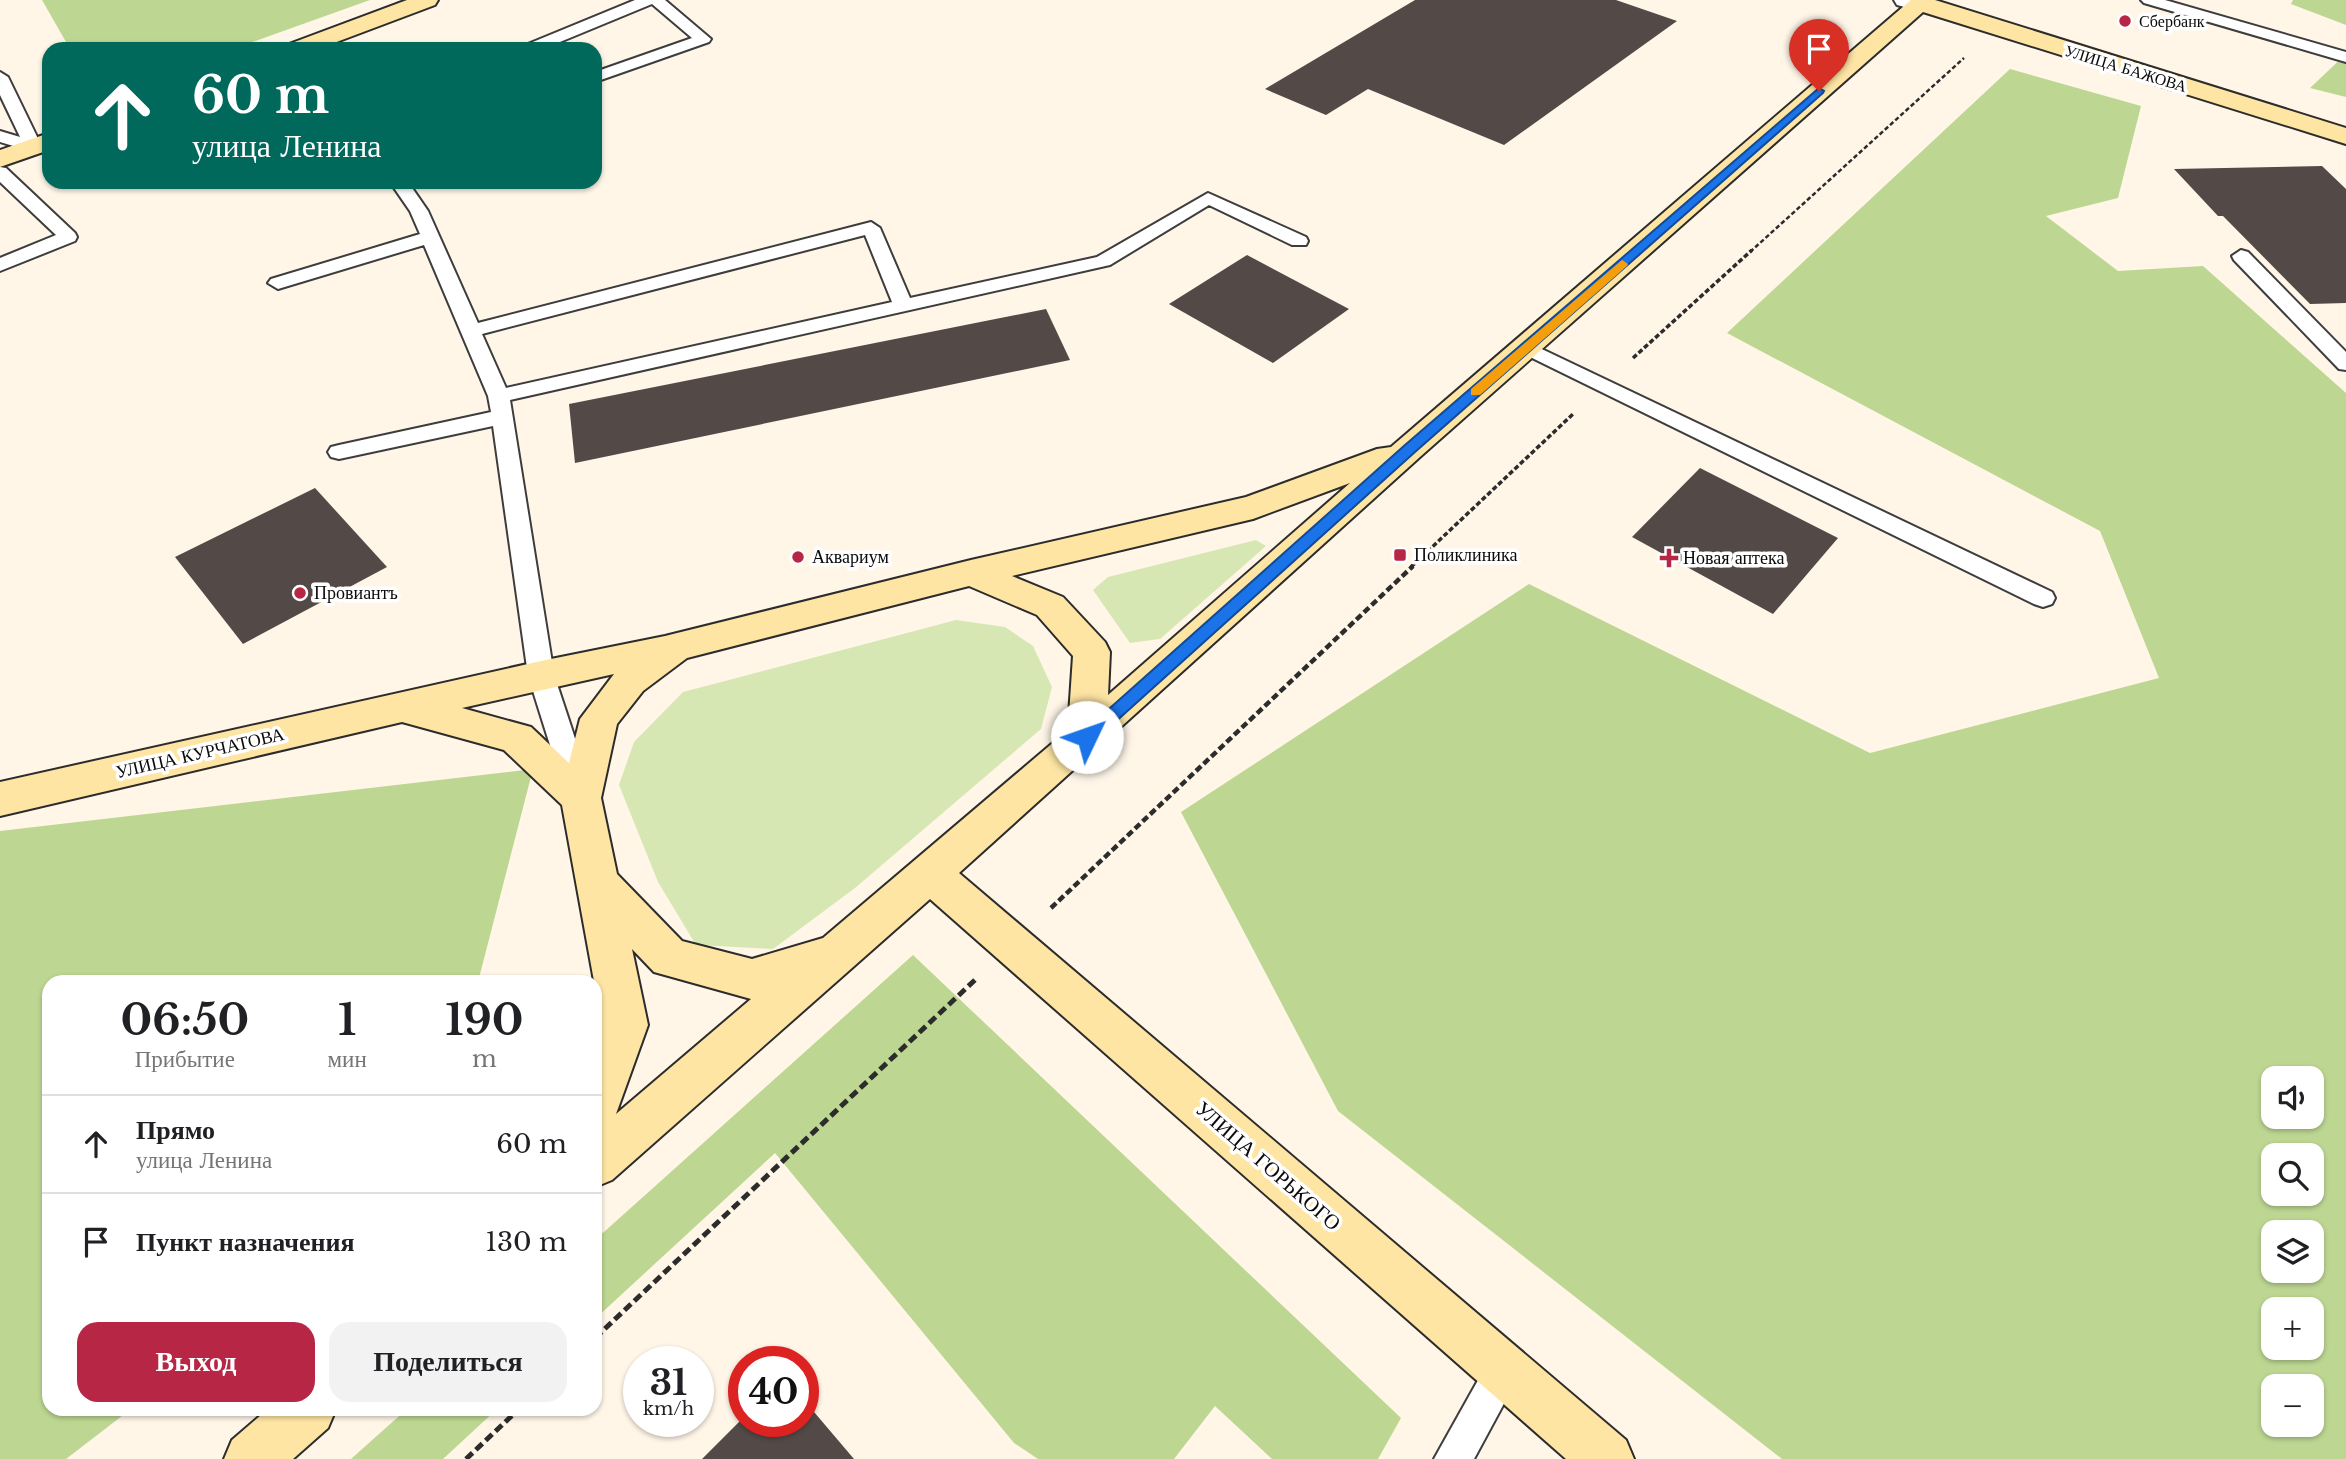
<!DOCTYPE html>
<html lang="ru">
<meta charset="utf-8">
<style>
:root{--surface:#fff;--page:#f2f2f2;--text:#202124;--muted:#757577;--line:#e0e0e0;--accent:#b72645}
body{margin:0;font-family:"Libre Baskerville",serif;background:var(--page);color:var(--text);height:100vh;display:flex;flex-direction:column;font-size:26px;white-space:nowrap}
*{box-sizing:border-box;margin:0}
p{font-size:23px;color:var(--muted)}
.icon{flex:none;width:38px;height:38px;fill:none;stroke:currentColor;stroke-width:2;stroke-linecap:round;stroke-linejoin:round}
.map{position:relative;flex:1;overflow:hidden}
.side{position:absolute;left:42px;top:975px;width:560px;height:441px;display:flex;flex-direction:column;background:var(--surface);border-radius:21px;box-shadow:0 2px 5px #0004}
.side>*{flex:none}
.top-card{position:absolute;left:42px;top:42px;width:560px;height:147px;border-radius:21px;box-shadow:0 2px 5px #0004;background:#00695c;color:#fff;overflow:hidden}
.controls{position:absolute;left:2261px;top:1066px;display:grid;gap:14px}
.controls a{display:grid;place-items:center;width:63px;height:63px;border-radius:14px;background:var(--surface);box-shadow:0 2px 5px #0004;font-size:35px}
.speed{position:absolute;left:623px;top:1346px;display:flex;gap:14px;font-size:35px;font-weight:700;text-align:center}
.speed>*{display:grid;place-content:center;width:91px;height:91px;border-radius:50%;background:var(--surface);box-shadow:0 2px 5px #0004;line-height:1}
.speed small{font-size:18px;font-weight:400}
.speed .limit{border:10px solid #d22;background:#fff;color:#111}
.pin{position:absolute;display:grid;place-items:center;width:60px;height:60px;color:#fff;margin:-72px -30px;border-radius:50% 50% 50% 0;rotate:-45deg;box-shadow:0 0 7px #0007}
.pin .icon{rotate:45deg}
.me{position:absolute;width:77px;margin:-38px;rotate:48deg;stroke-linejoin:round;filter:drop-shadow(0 0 5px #0008)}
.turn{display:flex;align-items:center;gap:24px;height:147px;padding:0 35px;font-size:32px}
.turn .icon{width:91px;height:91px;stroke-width:2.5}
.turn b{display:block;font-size:49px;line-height:60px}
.eta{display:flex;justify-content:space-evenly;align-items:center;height:119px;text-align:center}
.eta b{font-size:42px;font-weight:700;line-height:49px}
.cta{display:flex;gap:14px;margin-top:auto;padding:14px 35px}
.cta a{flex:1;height:80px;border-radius:21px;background:var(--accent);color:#fff;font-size:28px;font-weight:700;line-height:80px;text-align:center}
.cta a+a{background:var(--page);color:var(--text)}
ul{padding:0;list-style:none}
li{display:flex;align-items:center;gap:21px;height:98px;padding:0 35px;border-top:2px solid var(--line)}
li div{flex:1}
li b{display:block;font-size:26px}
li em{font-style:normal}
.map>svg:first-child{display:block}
.green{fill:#d7e7b4}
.forest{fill:#bdd793;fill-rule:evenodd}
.building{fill:#534a47}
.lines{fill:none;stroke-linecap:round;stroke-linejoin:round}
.lane-casing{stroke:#3d3d3d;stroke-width:4}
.street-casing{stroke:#3d3d3d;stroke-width:4}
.secondary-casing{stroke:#2c2c2c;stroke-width:4}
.path-far3{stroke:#2c2c2c;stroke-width:2.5;stroke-dasharray:4.5 2.5;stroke-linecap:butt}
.path-far2{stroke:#2c2c2c;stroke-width:3.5;stroke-dasharray:5 2.5;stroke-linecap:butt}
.path-far1{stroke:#2c2c2c;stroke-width:4.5;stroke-dasharray:7 3.5;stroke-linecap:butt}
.path{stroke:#2c2c2c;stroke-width:5;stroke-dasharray:9 4.5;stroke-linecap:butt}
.lane{fill:#fff;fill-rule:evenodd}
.street{fill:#fff;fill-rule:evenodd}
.secondary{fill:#fee5a4;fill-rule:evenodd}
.route{fill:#1a73e8;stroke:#114b97;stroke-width:2}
.slow{fill:#f59e0b}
.poi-dot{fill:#b72645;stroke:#fff;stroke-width:2.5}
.labels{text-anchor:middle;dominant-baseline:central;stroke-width:7;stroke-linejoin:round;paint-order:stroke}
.far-poi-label{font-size:16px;fill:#0a0a0a;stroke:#fff;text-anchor:start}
.far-street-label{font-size:16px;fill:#0a0a0a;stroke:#fff}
.poi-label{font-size:18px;fill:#0a0a0a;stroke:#fff;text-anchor:start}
.street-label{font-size:18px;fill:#0a0a0a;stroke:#fff}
.near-street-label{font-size:21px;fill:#0a0a0a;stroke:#fff}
</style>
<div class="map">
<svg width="2346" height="1459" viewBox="0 0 2346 1459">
<rect width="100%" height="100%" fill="#fff6e8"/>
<g class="green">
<path d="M1256,540L1266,546L1160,639L1130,643L1093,590L1108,577Z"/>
<path d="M956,620L1005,627L1033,646L1052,687L1041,729L855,888L773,949L696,945L658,882L619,785L634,742L683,692Z"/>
</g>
<g class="forest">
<path d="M42,0H370L233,49H70Z"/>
<path d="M2293,0H2346V25L2291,4Z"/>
<path d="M2346,54V97L2310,88Z"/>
<path d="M2010,69L2141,106L2118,198L2046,216L2118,271L2203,266L2346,393V1459H1782L1338,1111L1181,812L1529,584L1870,753L2159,678L2100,531L1727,333ZM2312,1078V1116H2273V1078ZM2273,1155H2312V1194H2273ZM2312,1232V1270H2273V1232ZM2312,1309V1348H2273V1309ZM2273,1386H2312V1424H2273Z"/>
<path d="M533,769L478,982H49V1409H131L66,1459H0V831Z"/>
<path d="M913,955L1401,1418L1378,1459H1272L1215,1406L1174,1459H1038L1014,1443L775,1153L595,1319V1240Z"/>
<path d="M407,1409H497L443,1459H351Z"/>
</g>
<g class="building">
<path d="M1415,0H1616L1677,21L1504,145L1368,89L1326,115L1265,89Z"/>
<path d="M2322,166L2346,189V303L2310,304L2223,216H2218L2174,169Z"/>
<path d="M1247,255L1349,309L1273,363L1169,304Z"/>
<path d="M1046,309L1070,360L575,463L569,404Z"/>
<path d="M1700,468L1838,538L1773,614L1632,537Z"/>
<path d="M315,488L387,567L243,644L175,557Z"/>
<path d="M803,1399L854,1459H702L744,1417V1421H803Z"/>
</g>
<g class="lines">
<g class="lane-casing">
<g id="lane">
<path d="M635,0H665L711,39L709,42L595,82V72L692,38L652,4L543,49H521L523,46Z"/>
<path d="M2141,0H2165L2346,52V62L2144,3Z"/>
<path d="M0,72L8,77L42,147L39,151L33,152L0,142V131L20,137L0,95Z"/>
<path d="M0,167L6,168L75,233L77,237L75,241L0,271V258L56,235L0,182Z"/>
<path d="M390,182H408L428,211L478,323L871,222L880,228L910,298L1097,257L1208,193L1306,237L1308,241L1306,245H1292L1209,205L1110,265L510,400L554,675L594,796L590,804L580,807L570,804L566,796L528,675L493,426L339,459L331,457L328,452L331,447L339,445L491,412L488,396L424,245L278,289L268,283L271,279L420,234L410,211ZM865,235L892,302L506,388L482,334Z"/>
<path d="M2241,250L2248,252L2346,352V370L2339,369L2234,260L2232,256Z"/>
<path d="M1527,342L2052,592L2055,598L2052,604L2043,607L2034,604L1520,352L1517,348L1520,344Z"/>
<path d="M1504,1352L1517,1357L1522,1370L1474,1459H1434L1491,1357Z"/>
</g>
</g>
<g class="street-casing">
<path id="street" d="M1894,0H1927L1930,4L1927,9L1919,11L1897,5Z"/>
</g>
<g class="secondary-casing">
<g id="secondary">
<path d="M407,0H438L435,5L318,49H285L289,44Z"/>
<path d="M1911,0H1935L2346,128V144L1923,12L1421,456L959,873L1626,1440L1634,1459H1566L930,899L612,1180L595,1187V1045L602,1025L562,805L504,750L402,722L0,816V782L541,661L665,636L971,560L1246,497L1377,449L1391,447ZM1350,483L1108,695L1110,652L1105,642L1063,597L1012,576L1253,519ZM969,586L1037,615L1073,656L1068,730L823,938L752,959L682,941L617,874L601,798L617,724L643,691L687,658ZM614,674L580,719L569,763L531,727L462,708ZM632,949L654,972L751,999L616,1114L648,1025Z"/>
<path d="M49,133V150L0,167V150Z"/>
<path d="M268,1409H336L328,1428L293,1459H224L232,1440Z"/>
</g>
</g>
<path class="path-far3" d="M1750,252L1964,58"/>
<g class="path-far2">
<path d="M1633,358L1752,250"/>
<path d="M1411,567L1573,414"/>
</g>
<path class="path-far1" d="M1051,908L1413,566"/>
<g class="path">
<path d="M595,1338L976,979"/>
<path d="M466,1459L519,1409"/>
</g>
<use href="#lane" class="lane"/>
<use href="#street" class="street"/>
<use href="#secondary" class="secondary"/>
</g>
<path class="route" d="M1819,88L1824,91L1823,93L1415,452L1093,742H1082L1079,737L1082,733L1405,445Z"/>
<path class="slow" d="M1622,260L1628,264L1627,266L1480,395H1471V389Z"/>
<g class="poi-dot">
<circle cx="2125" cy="21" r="7"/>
<rect x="1393" y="548" width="14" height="14" rx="3.5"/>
<circle cx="798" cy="557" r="7"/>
<path d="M1665.5 547.5h7v7h7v7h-7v7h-7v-7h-7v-7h7z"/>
<circle cx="300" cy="593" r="7"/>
</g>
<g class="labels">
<g class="far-poi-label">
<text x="2139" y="21">Сбербанк</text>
</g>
<g class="far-street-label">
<text transform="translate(2126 68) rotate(17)">УЛИЦА БАЖОВА</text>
</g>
<g class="poi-label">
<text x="1414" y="555">Поликлиника</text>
<text x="812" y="557">Аквариум</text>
<text x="1683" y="558">Новая аптека</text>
<text x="314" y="593">Провиантъ</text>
</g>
<g class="street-label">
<text transform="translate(200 753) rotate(-13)">УЛИЦА КУРЧАТОВА</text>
</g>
<g class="near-street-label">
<text transform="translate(1268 1166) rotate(41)">УЛИЦА ГОРЬКОГО</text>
</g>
</g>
</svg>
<div class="controls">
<a><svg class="icon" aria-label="sound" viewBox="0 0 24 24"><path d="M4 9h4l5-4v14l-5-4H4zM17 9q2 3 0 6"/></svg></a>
<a><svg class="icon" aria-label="search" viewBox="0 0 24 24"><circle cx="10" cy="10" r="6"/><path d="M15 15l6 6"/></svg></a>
<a><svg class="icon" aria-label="layers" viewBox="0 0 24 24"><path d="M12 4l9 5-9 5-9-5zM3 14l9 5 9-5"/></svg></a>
<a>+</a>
<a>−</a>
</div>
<div class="speed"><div>31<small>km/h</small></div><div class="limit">40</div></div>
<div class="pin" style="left:1819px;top:91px;background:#d93025"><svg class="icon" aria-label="arrive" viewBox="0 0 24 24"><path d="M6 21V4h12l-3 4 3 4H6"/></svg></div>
<svg class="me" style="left:1087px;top:737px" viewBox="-20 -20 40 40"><circle r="19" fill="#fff"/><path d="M0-13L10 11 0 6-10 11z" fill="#1a73e8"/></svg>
<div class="top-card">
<div class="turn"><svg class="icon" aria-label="ahead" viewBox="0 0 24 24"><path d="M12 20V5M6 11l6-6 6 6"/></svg><div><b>60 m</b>улица Ленина</div></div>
</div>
<section class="side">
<div class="eta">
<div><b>06:50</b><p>Прибытие</p></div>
<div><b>1</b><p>мин</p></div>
<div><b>190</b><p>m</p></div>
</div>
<ul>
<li><svg class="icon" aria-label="ahead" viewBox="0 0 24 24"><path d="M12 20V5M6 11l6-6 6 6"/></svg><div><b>Прямо</b><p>улица Ленина</p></div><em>60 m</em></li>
<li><svg class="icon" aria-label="arrive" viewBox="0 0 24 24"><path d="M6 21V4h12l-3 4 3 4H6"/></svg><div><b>Пункт назначения</b></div><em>130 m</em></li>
</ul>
<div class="cta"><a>Выход</a><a>Поделиться</a></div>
</section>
</div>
